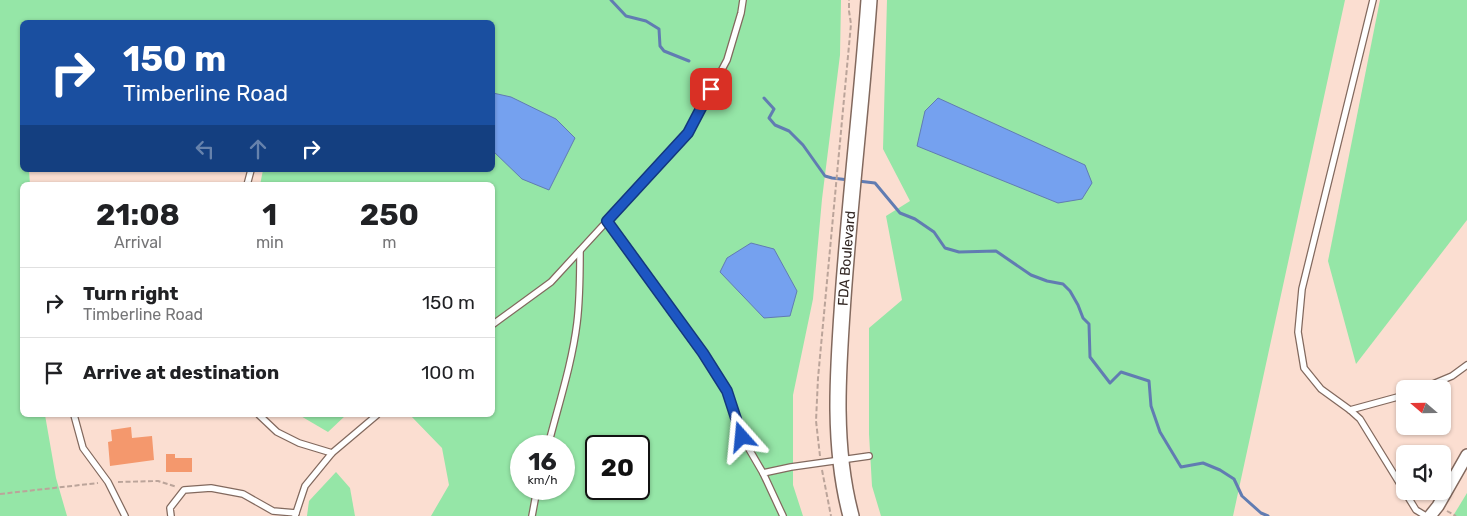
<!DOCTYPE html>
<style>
:root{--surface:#fff;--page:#f6f6f6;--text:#202124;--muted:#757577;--line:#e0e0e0}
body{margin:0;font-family:Rubik,sans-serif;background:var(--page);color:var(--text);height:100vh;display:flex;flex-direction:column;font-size:19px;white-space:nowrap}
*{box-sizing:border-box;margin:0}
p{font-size:16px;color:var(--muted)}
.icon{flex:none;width:28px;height:28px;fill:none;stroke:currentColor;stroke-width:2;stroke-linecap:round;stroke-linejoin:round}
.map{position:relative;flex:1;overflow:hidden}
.sheet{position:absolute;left:20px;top:182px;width:475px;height:235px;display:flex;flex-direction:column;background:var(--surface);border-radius:8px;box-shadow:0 1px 4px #0004}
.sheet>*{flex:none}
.guide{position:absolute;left:20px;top:20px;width:475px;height:152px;border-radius:8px;box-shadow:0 1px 4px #0004;background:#1a4fa0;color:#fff;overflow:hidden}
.needle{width:32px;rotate:290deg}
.controls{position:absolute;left:1396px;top:380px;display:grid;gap:10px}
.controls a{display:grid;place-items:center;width:55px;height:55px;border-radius:8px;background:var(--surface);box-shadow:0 1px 4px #0004;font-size:25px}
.speed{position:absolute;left:510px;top:435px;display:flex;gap:10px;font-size:25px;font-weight:700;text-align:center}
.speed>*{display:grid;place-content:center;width:65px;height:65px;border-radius:50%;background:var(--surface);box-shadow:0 1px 4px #0004;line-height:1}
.speed small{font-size:12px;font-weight:400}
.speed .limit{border:2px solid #111;border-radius:8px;background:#fff;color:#111}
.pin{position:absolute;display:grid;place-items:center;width:42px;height:42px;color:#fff;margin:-21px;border-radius:10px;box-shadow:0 2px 8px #0006}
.me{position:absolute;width:55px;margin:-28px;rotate:342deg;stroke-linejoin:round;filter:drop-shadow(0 0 4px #0008)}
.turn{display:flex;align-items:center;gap:18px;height:105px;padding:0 20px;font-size:22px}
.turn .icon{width:65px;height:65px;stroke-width:2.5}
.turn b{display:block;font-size:35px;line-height:42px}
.lanes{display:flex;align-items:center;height:48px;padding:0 20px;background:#0003;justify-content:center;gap:25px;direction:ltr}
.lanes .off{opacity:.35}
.eta{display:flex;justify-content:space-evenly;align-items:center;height:85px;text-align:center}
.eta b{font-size:30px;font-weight:700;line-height:35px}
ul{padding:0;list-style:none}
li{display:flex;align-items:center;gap:15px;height:70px;padding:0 20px;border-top:1px solid var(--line)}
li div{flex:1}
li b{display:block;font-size:19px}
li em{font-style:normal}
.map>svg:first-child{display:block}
.green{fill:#95e6a7;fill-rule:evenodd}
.water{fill:#75a1ef;stroke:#617cb2}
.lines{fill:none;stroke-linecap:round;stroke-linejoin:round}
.stream{stroke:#617cb2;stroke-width:3}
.building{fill:#f4986d}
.lane-casing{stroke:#82695e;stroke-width:8}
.street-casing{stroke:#82695e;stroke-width:14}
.secondary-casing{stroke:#82695e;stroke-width:18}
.path{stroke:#bba49a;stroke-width:2;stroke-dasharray:5 2.5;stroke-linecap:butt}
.lane{stroke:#fff;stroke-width:5.5}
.street{stroke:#fff;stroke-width:11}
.secondary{stroke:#fff;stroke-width:15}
.route-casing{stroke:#13387e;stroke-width:12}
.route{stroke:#1d56c2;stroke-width:9}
.labels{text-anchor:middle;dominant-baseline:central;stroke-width:4.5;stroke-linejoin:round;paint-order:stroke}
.street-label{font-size:14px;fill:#322723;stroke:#fbefea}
</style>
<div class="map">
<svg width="1467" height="516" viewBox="0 0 1467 516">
<rect width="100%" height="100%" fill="#fbded1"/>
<g class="green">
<path d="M0,0H841L840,55L822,199L813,299L793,395V485L803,516H431L449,485L442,448L410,415H492V185H260L263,170H492V22H22V170H29L30,185H22V415H45L56,478L67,516H0ZM521,446H564V489H521ZM596,446H639V489H596Z"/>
<path d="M887,0H1345L1233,516H881L872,486L869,434V328L902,300L886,216L910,201L883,149Z"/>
<path d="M1380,0H1467V220L1356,364L1328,261Z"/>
<path d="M299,415H346L328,432Z"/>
<path d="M336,472L350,488L355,516H307L309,501Z"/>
<path d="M1467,493V516H1453Z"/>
</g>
<g class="water">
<path d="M493,93L511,97L556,119L575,138L549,190L522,179L493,151Z"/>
<path d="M938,98L1085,165L1092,183L1082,199L1058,203L917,146L925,111Z"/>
<path d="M751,243L774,249L797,291L790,316L764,318L720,272L727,258Z"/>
</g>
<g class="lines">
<g class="stream">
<path d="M611,0L626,16L646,21L659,29L660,46L664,51L689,61"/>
<path d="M764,98L774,109L769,118L775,125L789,131L803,145L825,176L832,178L849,180"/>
<path d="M858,181L875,183L900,213L915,219L934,232L945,248L959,252L996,251L1031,275L1047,281L1063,284L1070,291L1078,305L1083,318L1089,324L1090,357L1110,383L1121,372L1149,381L1151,406L1160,432L1181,467L1203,463L1220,470L1234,479L1242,496L1261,513L1268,516"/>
</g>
</g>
<g class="building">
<path d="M131,427L132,438L152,436L154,460L110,466L108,442L112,441L111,430Z"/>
<path d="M166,454H175V458H192V472H166Z"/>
</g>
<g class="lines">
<g class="lane-casing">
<g id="lane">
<path d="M1373,0L1302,289L1298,332L1304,368L1321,389L1350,410L1360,419L1416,510L1426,516"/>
<path d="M247,185L251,170"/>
<path d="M607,221L703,353L727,391L742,437L763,473"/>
<path d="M492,325L551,282L688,133L727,60L741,13L743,0"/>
<path d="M1421,389L1452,376L1467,365"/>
<path d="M1350,410L1405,395"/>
<path d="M74,415L83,448L108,482L125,516"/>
<path d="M259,415L277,432L299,443L332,453"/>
<path d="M548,446C558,406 572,364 577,323C580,299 580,275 580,251"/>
<path d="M171,516L170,508L184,490L211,488L243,494L273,511L296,513"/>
<path d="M295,516L305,486L332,453L377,415"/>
<path d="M532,516L537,489"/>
<path d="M783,516L763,473L791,467L869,456"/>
</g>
</g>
<g class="street-casing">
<path id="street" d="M1430,516L1438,506L1467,455"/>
</g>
<g class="secondary-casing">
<g id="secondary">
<path id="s1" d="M851,516C832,445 838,370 843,298C850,198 862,99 869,0"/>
</g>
</g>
<g class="path">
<path d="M820,456L816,421L818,378L851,24L849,11V0"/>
<path d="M822,470L831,516"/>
<path d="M118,482L158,481L177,487"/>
<path d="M0,494L98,483"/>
<path d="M1447,511L1456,516"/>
</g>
<use href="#lane" class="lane"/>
<use href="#street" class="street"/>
<use href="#secondary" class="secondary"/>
</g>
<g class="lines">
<g class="route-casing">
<path id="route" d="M711,89L688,133L607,221L703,353L727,391L742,437"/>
</g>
<use href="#route" class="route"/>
</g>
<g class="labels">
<g class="street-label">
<text stroke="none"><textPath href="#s1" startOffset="259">FDA Boulevard</textPath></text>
</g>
</g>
</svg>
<div class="controls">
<a><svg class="needle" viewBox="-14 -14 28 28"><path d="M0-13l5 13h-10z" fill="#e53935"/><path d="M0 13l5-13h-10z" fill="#757577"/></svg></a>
<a><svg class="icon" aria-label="sound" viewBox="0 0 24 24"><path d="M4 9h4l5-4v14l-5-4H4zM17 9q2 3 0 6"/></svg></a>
</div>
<div class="speed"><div>16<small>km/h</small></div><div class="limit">20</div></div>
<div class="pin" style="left:711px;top:89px;background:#d93025"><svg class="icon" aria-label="arrive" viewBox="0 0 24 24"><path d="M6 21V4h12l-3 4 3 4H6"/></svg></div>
<svg class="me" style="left:742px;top:437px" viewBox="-20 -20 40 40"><path d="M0-17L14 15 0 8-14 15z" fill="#1d56c2" stroke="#fff" stroke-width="4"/></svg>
<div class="guide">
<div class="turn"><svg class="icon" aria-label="right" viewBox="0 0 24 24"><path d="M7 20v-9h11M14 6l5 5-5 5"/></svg><div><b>150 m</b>Timberline Road</div></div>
<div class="lanes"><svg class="icon off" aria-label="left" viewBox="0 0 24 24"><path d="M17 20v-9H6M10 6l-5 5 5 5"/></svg><svg class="icon off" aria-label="ahead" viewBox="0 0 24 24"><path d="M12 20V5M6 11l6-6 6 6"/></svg><svg class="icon" aria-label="right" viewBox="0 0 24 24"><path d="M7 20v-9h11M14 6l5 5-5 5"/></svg></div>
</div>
<section class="sheet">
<div class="eta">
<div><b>21:08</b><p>Arrival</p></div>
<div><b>1</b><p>min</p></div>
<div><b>250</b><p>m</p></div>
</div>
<ul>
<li><svg class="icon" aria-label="right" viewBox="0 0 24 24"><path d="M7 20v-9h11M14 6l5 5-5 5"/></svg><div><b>Turn right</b><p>Timberline Road</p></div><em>150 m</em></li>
<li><svg class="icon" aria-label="arrive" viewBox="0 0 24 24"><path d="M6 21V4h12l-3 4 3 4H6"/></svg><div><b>Arrive at destination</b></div><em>100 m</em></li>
</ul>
</section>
</div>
